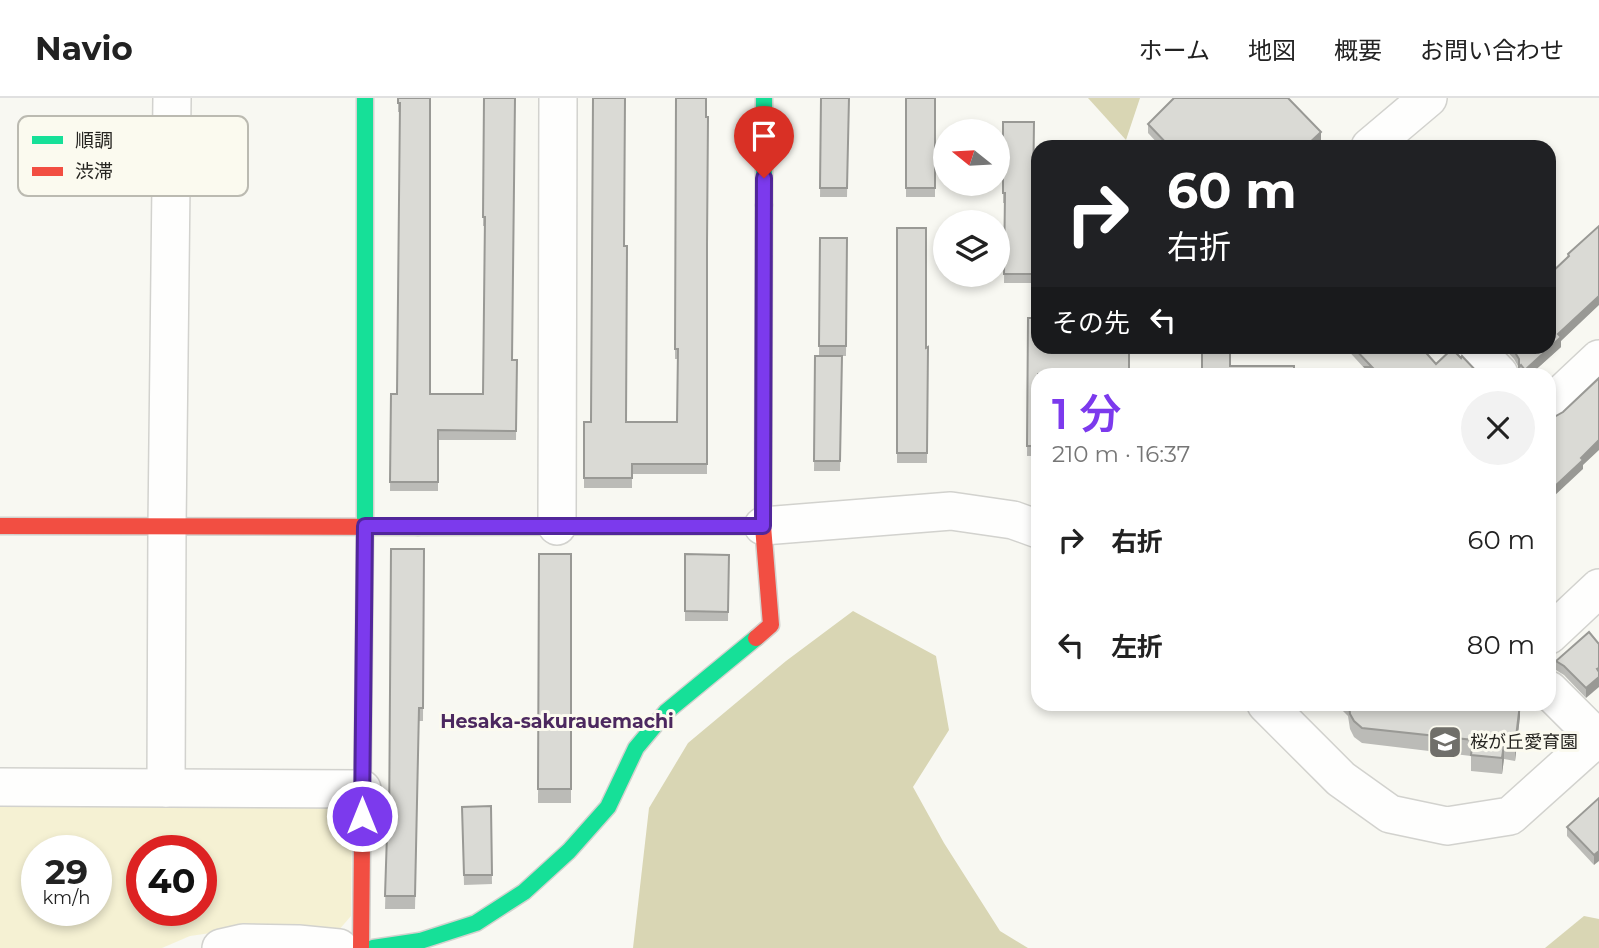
<!DOCTYPE html>
<html lang="ja">
<meta charset="utf-8">
<style>
:root{--surface:#fff;--page:#f2f2f2;--text:#222;--muted:#767676;--line:#e0e0e0;--accent:#7c3aed}
body{margin:0;font-family:Montserrat,"Noto Sans JP",sans-serif;background:var(--page);color:var(--text);height:100vh;display:flex;flex-direction:column;font-size:26px;white-space:nowrap}
*{box-sizing:border-box;margin:0}
p{font-size:23px;color:var(--muted)}
.icon{flex:none;width:38px;height:38px;fill:none;stroke:currentColor;stroke-width:2;stroke-linecap:round;stroke-linejoin:round}
.map{position:relative;flex:1;overflow:hidden}
.drawer{position:absolute;left:1031px;top:270px;width:525px;height:343px;display:flex;flex-direction:column;background:var(--surface);border-radius:21px;box-shadow:0 4px 10px #0003}
.drawer>*{flex:none}
.banner{position:absolute;left:1031px;top:42px;width:525px;height:214px;border-radius:21px;box-shadow:0 4px 10px #0003;background:#202124;color:#fff;overflow:hidden}
.needle{width:46px;rotate:288deg}
.buttons{position:absolute;left:933px;top:21px;display:grid;gap:14px}
.buttons a{display:grid;place-items:center;width:77px;height:77px;border-radius:50%;background:var(--surface);box-shadow:0 4px 10px #0003;font-size:35px}
.speed{position:absolute;left:21px;top:737px;display:flex;gap:14px;font-size:35px;font-weight:700;text-align:center}
.speed>*{display:grid;place-content:center;width:91px;height:91px;border-radius:50%;background:var(--surface);box-shadow:0 4px 10px #0003;line-height:1}
.speed small{font-size:18px;font-weight:400}
.speed .limit{border:10px solid #d22;background:#fff;color:#111}
.pin{position:absolute;display:grid;place-items:center;width:60px;height:60px;color:#fff;margin:-72px -30px;border-radius:50% 50% 50% 0;rotate:-45deg;box-shadow:0 0 7px #0007}
.pin .icon{rotate:45deg}
.me{position:absolute;width:77px;margin:-38px;rotate:0deg;stroke-linejoin:round;filter:drop-shadow(0 0 5px #0008)}
.turn{display:flex;align-items:center;gap:24px;height:147px;padding:0 21px;font-size:32px}
.turn .icon{width:91px;height:91px;stroke-width:2.5}
.turn b{display:block;font-size:49px;line-height:60px}
.then{display:flex;align-items:center;height:66px;padding:0 21px;background:#0003;gap:14px;font-size:26px}
.round{display:grid;place-items:center;flex:none;width:74px;height:74px;border-radius:37px;background:var(--page)}
.overview{display:flex;align-items:center;justify-content:space-between;height:119px;padding:0 21px}
h1{font-size:42px;font-weight:600;line-height:52px;color:var(--accent)}
ul{padding:0;list-style:none}
li{display:flex;align-items:center;gap:21px;height:105px;padding:0 21px}
li div{flex:1}
li b{display:block;font-size:26px}
li em{font-style:normal}
header{display:flex;align-items:center;gap:42px;box-sizing:border-box;height:98px;padding:0 35px;background:var(--surface);border-bottom:2px solid var(--line)}
header strong{font-size:33px}
nav{display:flex;gap:38px;margin-inline-start:auto;font-size:24px}
.map>svg:first-child{display:block}
.green{fill:#f5f1d3;fill-rule:evenodd}
.forest{fill:#d9d6b4}
.lines{fill:none;stroke-linecap:round;stroke-linejoin:round}
.street-casing{stroke:#d2d2ce;stroke-width:40}
.fast-casing{stroke:#d2d2ce;stroke-width:19}
.jam-casing{stroke:#d2d2ce;stroke-width:19}
.street{stroke:#fefefd;stroke-width:37}
.fast{stroke:#16e098;stroke-width:16}
.jam{stroke:#f24e42;stroke-width:16}
.wall{fill:#bbbbb7}
.shaded-wall{fill:#999995}
.building{fill:#dadad5;stroke:#999995;stroke-width:2}
.route-casing{stroke:#51269a;stroke-width:18}
.route{stroke:#7c3aed;stroke-width:12}
.labels{text-anchor:middle;dominant-baseline:central;stroke-width:6;stroke-linejoin:round;paint-order:stroke}
.poi-label{font-size:18px;fill:#262521;stroke:#fbfaef;text-anchor:start}
.neighbourhood-label{font-size:19px;font-weight:bold;fill:#4c285f;stroke:#fbfaef}
.key{fill:#fbfaef;stroke:#bbbab1;stroke-width:2}
.key-label{font-size:19px;fill:#262521}
</style>
<header>
<strong>Navio</strong>
<nav><a>ホーム</a><a>地図</a><a>概要</a><a>お問い合わせ</a></nav>
</header>
<div class="map">
<svg width="1599" height="850" viewBox="0 0 1599 850">
<rect width="100%" height="100%" fill="#f8f8f2"/>
<path class="green" d="M0,701L337,702L352,716L351,818L338,833L245,830L190,838L162,850H0ZM37,752H96V812H37ZM142,752H201V812H142Z"/>
<g class="forest">
<path d="M1088,0H1140L1126,42Z"/>
<path d="M853,513L936,558L949,632L913,689L944,745L1000,833L1028,850H633L649,710L688,645L786,563Z"/>
<path d="M1584,818L1599,821V850H1545Z"/>
</g>
<g class="lines">
<g class="street-casing">
<g id="street">
<path d="M1370,49L1428,0"/>
<path d="M1472,248L1499,276"/>
<path d="M1549,308L1599,261"/>
<path d="M557,428L558,0"/>
<path d="M763,428L951,413L1013,422L1038,431"/>
<path d="M1549,537L1599,490"/>
<path d="M1549,592L1597,640"/>
<path d="M1266,606L1341,681L1390,716L1447,728L1510,718L1599,638"/>
<path d="M0,689L362,691"/>
<path d="M166,690L167,429L172,0"/>
<path d="M221,850L243,845L298,846L339,850"/>
</g>
</g>
<g class="fast-casing">
<g id="fast">
<path d="M764,107V0"/>
<path d="M418,429L763,428"/>
<path d="M365,432V0"/>
<path d="M373,850L420,843L476,825L524,794L569,753L608,709L636,650L666,614L756,540"/>
</g>
</g>
<g class="jam-casing">
<g id="jam">
<path d="M0,428L418,429"/>
<path d="M756,540L771,527L763,428L764,107"/>
<path d="M361,850L365,432"/>
</g>
</g>
<use href="#street" class="street"/>
<use href="#fast" class="fast"/>
<use href="#jam" class="jam"/>
</g>
<g class="wall">
<path d="M398,0H430V296H483L485,128H483L484,0L512,262H517L516,342H438V393H390L391,296H397L400,14H398Z"/>
<path d="M676,0L707,155V376H632V390H584V324H591L624,148L626,324H677L678,261H675Z"/>
<path d="M821,0H849L847,99H820Z"/>
<rect x="906" y="0" width="29" height="99"/>
<path d="M1003,24H1034L1032,185H1004L1005,105H1003Z"/>
<path d="M1148,26L1321,43L1315,49H1161L1148,35Z"/>
<path d="M1599,128L1561,243V249L1531,276H1519V270L1514,261L1502,248H1549L1568,156Z"/>
<path d="M897,130L926,250L928,249L927,365H897Z"/>
<path d="M820,140H847L846,258H819Z"/>
<path d="M1028,220L1038,276V358H1027Z"/>
<path d="M1344,248H1420L1436,266L1479,276H1365V271Z"/>
<path d="M815,258H842L840,373H814Z"/>
<path d="M424,451L423,623H419L415,811H385L387,736H389Z"/>
<path d="M539,456H571V705H538Z"/>
<path d="M685,456L729,457L728,523H685Z"/>
<path d="M1589,534L1586,600L1564,577L1556,572V563Z"/>
<path d="M1342,606H1520V618L1515,663L1504,661L1502,676L1471,673V658L1362,645L1354,639L1350,631L1348,618L1342,612Z"/>
<path d="M1599,700L1594,767L1567,738V729Z"/>
<path d="M491,708L492,786L464,787L462,709Z"/>
</g>
<g class="shaded-wall">
<path d="M1321,34V43L1315,49H1305Z"/>
<path d="M1599,198V207L1561,243V249L1531,276H1525V272L1558,236Z"/>
<path d="M1599,342V352L1583,367V371L1553,399V390L1581,360Z"/>
<path d="M1552,388V398L1549,401V391Z"/>
<path d="M1599,570V589L1586,600V590Z"/>
<path d="M1520,606V618L1515,663V647Z"/>
<path d="M1504,646V661L1502,676V660Z"/>
<path d="M1599,753V763L1594,767V757Z"/>
</g>
<g class="building">
<path d="M398,0H430V296H483L485,119H483L484,0H515L512,262H517L516,333L438,332V384H390L391,296H397L400,5H398Z"/>
<path d="M593,0H625L624,148H627L626,324H677L678,251H675L676,0H706V19H708L707,146V366H632V380H584V324H591Z"/>
<path d="M821,0H849L847,90H820Z"/>
<rect x="906" y="0" width="29" height="90"/>
<path d="M1174,0H1288L1321,34L1305,49H1170L1148,26Z"/>
<path d="M1003,24H1034L1032,176H1004L1005,95H1003Z"/>
<path d="M1599,128V198L1558,236L1561,239L1525,272L1521,267L1519,269V261L1511,248H1549V177L1569,158L1568,156Z"/>
<path d="M897,130H926V250L928,249L927,355H897Z"/>
<path d="M820,140H847L846,248H819Z"/>
<path d="M1028,220H1038V248H1129V276H1038V348H1027Z"/>
<path d="M1202,248H1230V268H1294V276H1202Z"/>
<path d="M1352,248H1420L1436,266L1452,251L1461,260L1462,258L1479,276H1371L1365,269H1372Z"/>
<path d="M815,258H842L840,363H814Z"/>
<path d="M1599,280V342L1581,360L1583,362L1553,390L1552,388L1549,391V319H1554L1563,314Z"/>
<path d="M391,451H424L423,610H419L415,798H385L387,736H389Z"/>
<path d="M539,456H571V691H538Z"/>
<path d="M685,456L729,457L728,514L685,513Z"/>
<path d="M1589,534L1599,546V570L1597,571L1599,574V579L1586,590L1564,568L1556,563Z"/>
<path d="M1349,606H1520L1515,647L1504,646L1502,660L1471,657L1473,642L1362,630L1354,623L1350,616Z"/>
<path d="M1599,700V753L1594,757L1567,729Z"/>
<path d="M491,708L492,777H464L462,709Z"/>
</g>
<g class="lines">
<g class="route-casing">
<path id="route" d="M362,718L365,428H763L764,80"/>
</g>
<use href="#route" class="route"/>
</g>
<defs>
<g id="school-square" transform="scale(1.75)"><rect x="-9" y="-9" width="18" height="18" rx="4" fill="#706f6a" stroke="#fbfaef"/><path d="M0-5L7-2L0 1L-7-2ZM-4 1L0 2.5L4 1V4Q0 6-4 4Z" fill="#fff"/></g>
</defs>
<g fill-rule="evenodd">
<use href="#school-square" x="1445" y="644"/>
</g>
<g class="labels">
<g class="poi-label">
<text x="1470" y="644">桜が丘愛育園</text>
</g>
<g class="neighbourhood-label">
<text x="557" y="623">Hesaka-sakurauemachi</text>
</g>
</g>
<rect x="18" y="18" width="230" height="80" rx="10" class="key"/>
<rect x="32" y="38" width="31" height="8" fill="#16e098"/>
<rect x="32" y="69" width="31" height="9" fill="#f24e42"/>
<g class="key-label">
<text x="75" y="49">順調</text>
<text x="75" y="80">渋滞</text>
</g>
</svg>
<div class="buttons">
<a><svg class="needle" viewBox="-14 -14 28 28"><path d="M0-13l5 13h-10z" fill="#e53935"/><path d="M0 13l5-13h-10z" fill="#767676"/></svg></a>
<a><svg class="icon" aria-label="layers" viewBox="0 0 24 24"><path d="M12 4l9 5-9 5-9-5zM3 14l9 5 9-5"/></svg></a>
</div>
<div class="speed"><div>29<small>km/h</small></div><div class="limit">40</div></div>
<div class="pin" style="left:764px;top:80px;background:#d93025"><svg class="icon" aria-label="arrive" viewBox="0 0 24 24"><path d="M6 21V4h12l-3 4 3 4H6"/></svg></div>
<svg class="me" style="left:362px;top:718px" viewBox="-20 -20 40 40"><circle r="17" fill="#7c3aed" stroke="#fff" stroke-width="3"/><path d="M0-11L8 9 0 5-8 9z" fill="#fff"/></svg>
<div class="banner">
<div class="turn"><svg class="icon" aria-label="right" viewBox="0 0 24 24"><path d="M7 20v-9h11M14 6l5 5-5 5"/></svg><div><b>60 m</b>右折</div></div>
<div class="then">その先<svg class="icon" aria-label="left" viewBox="0 0 24 24"><path d="M17 20v-9H6M10 6l-5 5 5 5"/></svg></div>
</div>
<section class="drawer">
<div class="overview"><div><h1>1 分</h1><p>210 m · 16:37</p></div><a class="round"><svg class="icon" aria-label="close" viewBox="0 0 24 24"><path d="M6 6l12 12M18 6L6 18"/></svg></a></div>
<ul>
<li><svg class="icon" aria-label="right" viewBox="0 0 24 24"><path d="M7 20v-9h11M14 6l5 5-5 5"/></svg><div><b>右折</b></div><em>60 m</em></li>
<li><svg class="icon" aria-label="left" viewBox="0 0 24 24"><path d="M17 20v-9H6M10 6l-5 5 5 5"/></svg><div><b>左折</b></div><em>80 m</em></li>
</ul>
</section>
</div>
